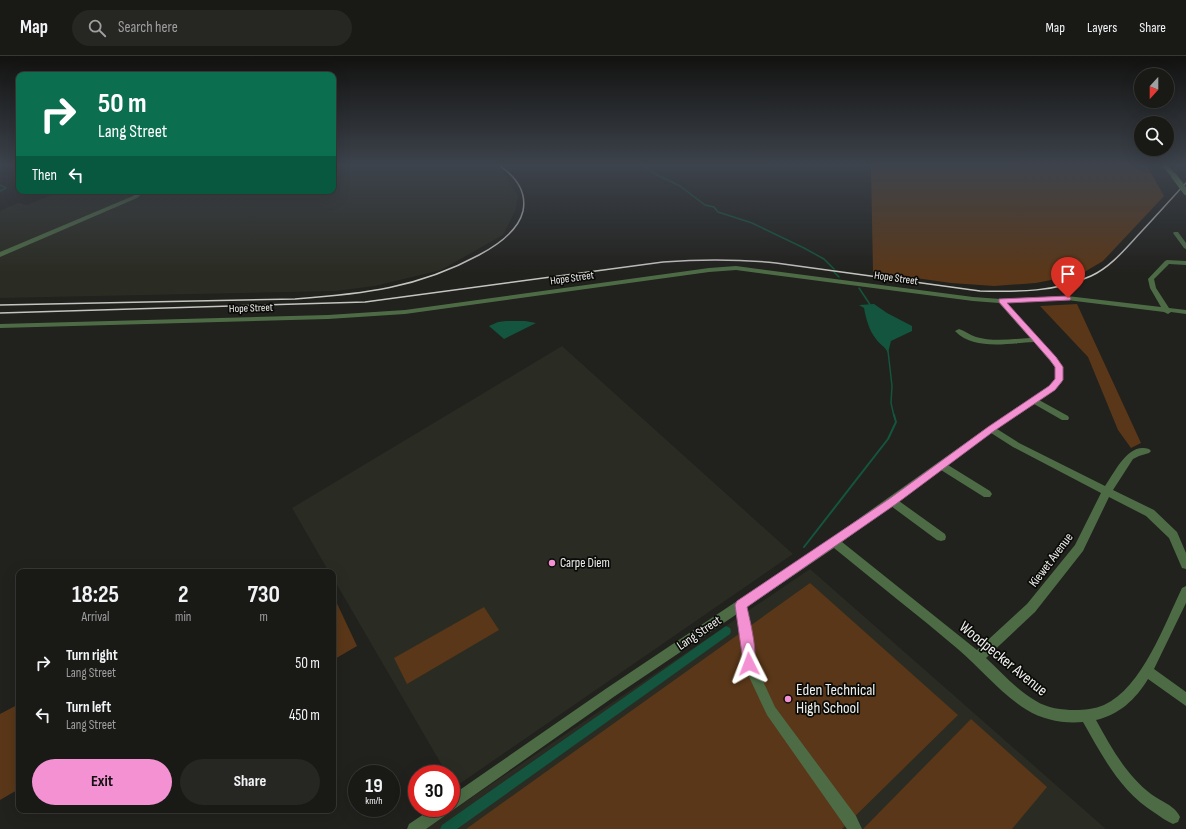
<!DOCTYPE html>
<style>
:root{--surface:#191916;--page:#262623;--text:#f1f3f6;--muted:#9fa0a1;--line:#373835;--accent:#f491d3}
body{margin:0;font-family:"Sofia Sans Condensed",sans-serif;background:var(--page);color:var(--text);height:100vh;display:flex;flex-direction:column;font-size:15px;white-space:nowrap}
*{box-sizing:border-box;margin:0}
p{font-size:13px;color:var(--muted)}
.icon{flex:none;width:22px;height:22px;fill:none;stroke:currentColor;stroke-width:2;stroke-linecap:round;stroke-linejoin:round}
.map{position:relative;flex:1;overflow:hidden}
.details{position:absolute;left:16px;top:513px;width:320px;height:244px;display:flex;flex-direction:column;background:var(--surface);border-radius:8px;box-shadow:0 4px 16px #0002,0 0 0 1px var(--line)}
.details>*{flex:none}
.hud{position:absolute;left:16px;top:16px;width:320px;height:122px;border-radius:8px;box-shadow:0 4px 16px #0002,0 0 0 1px var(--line);background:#0b6e4f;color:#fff;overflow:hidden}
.needle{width:26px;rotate:201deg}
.buttons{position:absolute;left:1134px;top:12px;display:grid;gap:8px}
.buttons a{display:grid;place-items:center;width:40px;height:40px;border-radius:50%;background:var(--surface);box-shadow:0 4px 16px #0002,0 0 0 1px var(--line);font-size:20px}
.speed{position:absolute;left:348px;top:709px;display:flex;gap:8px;font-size:20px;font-weight:700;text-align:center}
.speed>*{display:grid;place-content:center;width:52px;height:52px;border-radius:50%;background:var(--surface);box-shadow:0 4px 16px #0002,0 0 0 1px var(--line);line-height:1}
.speed small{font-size:10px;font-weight:400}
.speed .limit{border:6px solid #d22;background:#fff;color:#111}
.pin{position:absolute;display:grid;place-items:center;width:34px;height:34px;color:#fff;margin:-41px -17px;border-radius:50% 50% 50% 0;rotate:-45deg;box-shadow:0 0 4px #0007}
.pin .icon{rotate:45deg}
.me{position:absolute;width:44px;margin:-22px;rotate:357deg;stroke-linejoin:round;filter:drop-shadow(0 0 3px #0008)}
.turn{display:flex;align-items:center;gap:14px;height:84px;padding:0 16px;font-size:18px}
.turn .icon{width:52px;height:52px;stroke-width:2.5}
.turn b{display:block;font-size:28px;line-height:34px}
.then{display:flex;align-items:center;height:38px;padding:0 16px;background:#0003;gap:8px;font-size:15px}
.eta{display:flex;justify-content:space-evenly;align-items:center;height:68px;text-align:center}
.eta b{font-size:24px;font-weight:700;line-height:28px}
.primary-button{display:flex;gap:8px;margin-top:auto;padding:8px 16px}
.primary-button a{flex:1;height:46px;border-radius:24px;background:var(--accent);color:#111;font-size:16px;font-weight:700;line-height:46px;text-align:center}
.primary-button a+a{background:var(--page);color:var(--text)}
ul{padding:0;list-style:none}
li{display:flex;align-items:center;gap:12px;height:52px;padding:0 16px}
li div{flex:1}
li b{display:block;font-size:15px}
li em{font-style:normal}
header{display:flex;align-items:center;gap:24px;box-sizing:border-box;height:56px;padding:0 20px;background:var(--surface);border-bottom:1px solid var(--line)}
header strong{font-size:19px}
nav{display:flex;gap:22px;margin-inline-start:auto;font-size:14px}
.search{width:280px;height:36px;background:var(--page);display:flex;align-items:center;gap:10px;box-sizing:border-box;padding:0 14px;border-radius:22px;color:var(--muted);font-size:15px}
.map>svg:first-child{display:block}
.built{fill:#2a2b22}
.green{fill:#5a3718}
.water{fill:#13553e}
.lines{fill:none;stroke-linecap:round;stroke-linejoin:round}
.stream-far1{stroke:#13553e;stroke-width:1.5}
.stream{stroke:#13553e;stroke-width:2}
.canal{fill:#13553e;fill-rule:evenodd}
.minor{fill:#4d6c45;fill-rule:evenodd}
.tertiary{fill:#4d6c45;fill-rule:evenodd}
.secondary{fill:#649658;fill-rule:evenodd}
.rail{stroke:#c4c4c1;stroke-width:1.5}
.secondary-bridge{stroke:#649658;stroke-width:6}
.route{fill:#f491d3;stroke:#9f5e89}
.poi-dot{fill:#f491d3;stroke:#0b0b09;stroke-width:1.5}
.labels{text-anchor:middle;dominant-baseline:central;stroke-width:3.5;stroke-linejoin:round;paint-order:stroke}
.far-street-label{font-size:11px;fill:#efefec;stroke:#0b0b09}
.street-label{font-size:13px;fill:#efefec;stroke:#0b0b09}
.poi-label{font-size:13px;fill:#efefec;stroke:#0b0b09;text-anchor:start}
.near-street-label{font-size:16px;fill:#efefec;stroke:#0b0b09}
.near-poi-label{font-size:16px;fill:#efefec;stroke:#0b0b09;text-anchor:start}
</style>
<header>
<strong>Map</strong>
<div class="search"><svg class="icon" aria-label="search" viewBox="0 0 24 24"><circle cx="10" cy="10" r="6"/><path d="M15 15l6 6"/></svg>Search here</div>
<nav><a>Map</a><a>Layers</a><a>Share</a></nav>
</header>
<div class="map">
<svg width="1186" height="773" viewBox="0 0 1186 773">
<rect width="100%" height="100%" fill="#21211d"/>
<g class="built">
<path d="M333,110H521L503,116L518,140L516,153L503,179L441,214L375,230L336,235L0,242V155L18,147L27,149L61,135H333Z"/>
<path d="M562,290L793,498L455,731L451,725V718H447L333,522V516H329L292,452Z"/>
<path d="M810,513L1106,773H425Z"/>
</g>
<g class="green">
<path d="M871,110H1147L1164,140L1103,205L1081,218L1036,227L994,230L951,227L873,216Z"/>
<path d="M1077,248L1141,387L1131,392L1118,374L1088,301L1040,250Z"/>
<path d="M810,527L958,659L842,773H466Z"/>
<path d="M333,539L357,590L333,604Z"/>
<path d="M484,551L499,574L407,628L394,602Z"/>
<path d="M19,648V733L0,744V658Z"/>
<path d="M971,663L1047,731L1012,773H863Z"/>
</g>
<g class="water">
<path d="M874,248L887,257L912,270V275L891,285L888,297C885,290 880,289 876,283C869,274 866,263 864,252L859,249Z"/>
<path d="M506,265H525L536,267L504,283L489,270L498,266Z"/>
</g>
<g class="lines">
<g class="stream-far1">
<path d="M647,110V112L655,118L680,130L705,149L714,151L718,156L752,167L804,192L824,203L834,213"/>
<path d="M0,129L6,132L0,135"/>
<path d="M834,216L839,221"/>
<path d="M859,232L871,250"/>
<path d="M888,295L892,330L891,347L894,360"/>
</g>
<path class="stream" d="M804,491L888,383L896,366L894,359"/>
<path class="canal" d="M726,570L730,572L731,575L730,578L457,773H440L442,769Z"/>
<g class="minor">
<path d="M1174,176H1178L1186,187V193L1184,192L1173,177Z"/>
<path d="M1167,204L1186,205V209L1169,208L1154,223L1156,232L1169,252L1186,254V258L1171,256L1168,258L1164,256L1067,244L1007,247L1063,311L1062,326L1055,334L1039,344L1068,360L1069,362L1068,364H1062L1034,348L997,373L1019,387L1105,430C1115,416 1128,386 1149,393L1151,395L1149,397L1139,400L1133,403L1113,434L1154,454L1177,476L1186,497V513L1182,512L1169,482L1146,460L1109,441L1083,495L1035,556L986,602C1002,617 1017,634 1036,645C1047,652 1062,654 1075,654C1084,654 1095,653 1104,649C1142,632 1165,567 1182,532L1186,530V547L1154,613L1186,636V650L1148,623C1136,643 1119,659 1096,664C1111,691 1126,719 1151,738C1160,745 1176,750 1180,761L1178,766L1173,768C1166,765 1161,761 1155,757C1120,735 1103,701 1083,666C1064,668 1043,664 1027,654C1001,638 981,613 959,594C918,559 875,526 834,492L747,551L753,583L755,608L775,651L856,760L862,773H847L767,659L743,608L741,583L737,558L615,640L426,773H407L409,768L433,752H451V740L607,632L830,483L988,371L1049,330L1055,324V311L1034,286C1009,287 974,295 955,275L959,273C965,275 970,279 976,281C993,286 1012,283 1030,282L999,247L973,245L736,214L709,216L405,258L328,263L0,272V268L328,259L405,254L709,212L736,210L973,241L1001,243L1067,240L1161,251L1150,232L1148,223L1165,205ZM991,377L1013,391L1101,437L1075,489L1027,548L977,594L842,486L891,450L937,484L941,485L945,484L946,481L945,478L899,445L941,414L984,441H990L992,438L990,435L948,409Z"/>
</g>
<path class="tertiary" d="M138,135H145L137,142L0,201V196L133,140Z"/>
<path class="secondary" d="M1162,110H1168L1176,119V121H1172Z"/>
<g class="rail">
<path d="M0,249L295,243C363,238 418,232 479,199C496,190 518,176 523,155C527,135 516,121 500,110"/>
<path d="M0,257L365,246L663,206C701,203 738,203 776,207L980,235C1018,236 1056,236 1091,220C1111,211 1126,192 1141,176C1156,160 1171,143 1186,127"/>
</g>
<path class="secondary-bridge" d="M1174,120L1186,136"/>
</g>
<linearGradient id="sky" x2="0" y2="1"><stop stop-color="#121210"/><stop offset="0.5" stop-color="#3d434c"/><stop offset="1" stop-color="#3d434c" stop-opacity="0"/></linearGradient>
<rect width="1186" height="218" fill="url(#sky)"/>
<path class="route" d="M1068,240L1071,242L1070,244L1007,247L1056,301L1063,311V324L1055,334L994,375L896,448L747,551C750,565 759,600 753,612L749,614L744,612L735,549L737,545L889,443L988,371L1049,330L1055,323V311L1050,304L999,246V243Z"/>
<g class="poi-dot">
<circle cx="552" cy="507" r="4"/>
<circle cx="788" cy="643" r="4"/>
</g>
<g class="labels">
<g class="far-street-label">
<text transform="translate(572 222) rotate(-8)">Hope Street</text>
<text transform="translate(896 222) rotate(8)">Hope Street</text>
<text transform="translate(251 252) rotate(-2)">Hope Street</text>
</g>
<g class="street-label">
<text transform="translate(1051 504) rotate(-53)">Kiewet Avenue</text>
<text transform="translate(699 577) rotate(-34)">Lang Street</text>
</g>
<g class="poi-label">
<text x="560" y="507">Carpe Diem</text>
</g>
<g class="near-street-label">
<text transform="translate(1003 603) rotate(39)">Woodpecker Avenue</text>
</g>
<g class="near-poi-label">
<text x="796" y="634">Eden Technical<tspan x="796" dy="18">High School</tspan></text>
</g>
</g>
</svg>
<div class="buttons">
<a><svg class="needle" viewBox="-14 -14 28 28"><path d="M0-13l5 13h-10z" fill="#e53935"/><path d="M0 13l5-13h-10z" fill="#9fa0a1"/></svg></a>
<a><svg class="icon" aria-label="search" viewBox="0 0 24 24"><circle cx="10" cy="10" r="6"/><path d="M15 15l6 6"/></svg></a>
</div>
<div class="speed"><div>19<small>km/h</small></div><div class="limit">30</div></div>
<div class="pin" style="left:1068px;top:242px;background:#d93025"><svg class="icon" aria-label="arrive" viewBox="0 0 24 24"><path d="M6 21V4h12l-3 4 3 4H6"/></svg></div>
<svg class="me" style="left:749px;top:608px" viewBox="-20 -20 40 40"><path d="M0-17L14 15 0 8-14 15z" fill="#f491d3" stroke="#fff" stroke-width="4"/></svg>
<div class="hud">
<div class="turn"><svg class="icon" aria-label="right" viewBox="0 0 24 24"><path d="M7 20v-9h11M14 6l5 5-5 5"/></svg><div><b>50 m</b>Lang Street</div></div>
<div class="then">Then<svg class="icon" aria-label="left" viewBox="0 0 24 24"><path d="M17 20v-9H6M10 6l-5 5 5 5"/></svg></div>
</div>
<section class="details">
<div class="eta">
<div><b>18:25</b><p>Arrival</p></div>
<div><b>2</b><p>min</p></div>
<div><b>730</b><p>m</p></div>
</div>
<ul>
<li><svg class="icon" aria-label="right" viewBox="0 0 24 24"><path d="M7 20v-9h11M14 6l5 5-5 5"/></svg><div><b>Turn right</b><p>Lang Street</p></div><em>50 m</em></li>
<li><svg class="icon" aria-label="left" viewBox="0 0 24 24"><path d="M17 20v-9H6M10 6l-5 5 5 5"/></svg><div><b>Turn left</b><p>Lang Street</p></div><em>450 m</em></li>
</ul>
<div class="primary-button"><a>Exit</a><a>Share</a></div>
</section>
</div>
